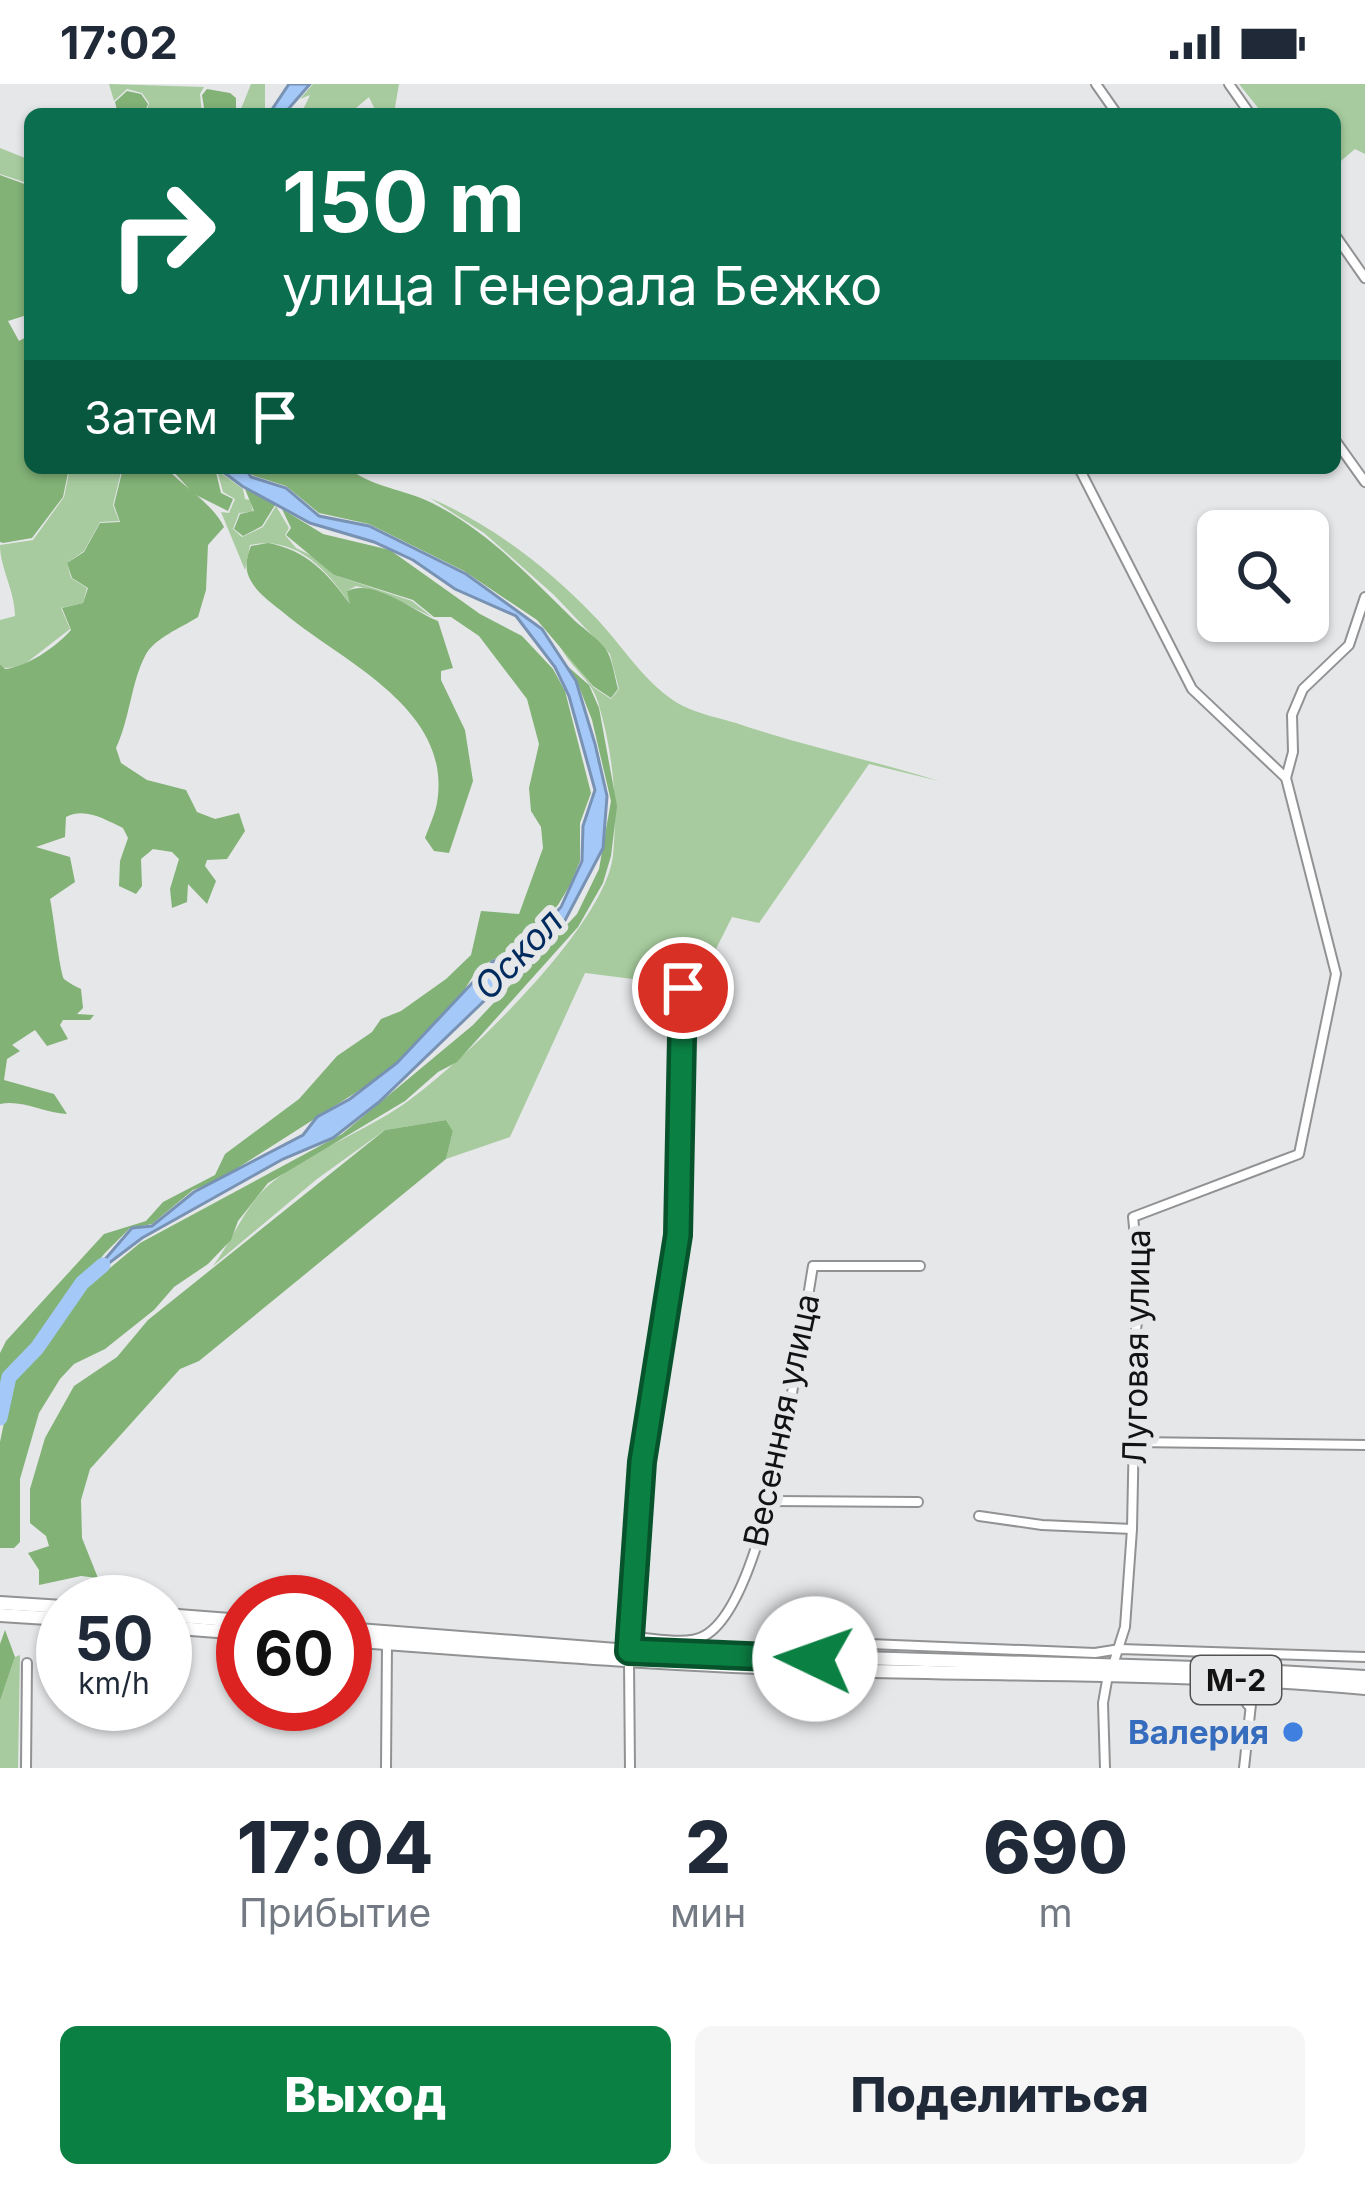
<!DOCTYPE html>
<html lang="ru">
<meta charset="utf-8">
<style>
:root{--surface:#fff;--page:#f6f6f7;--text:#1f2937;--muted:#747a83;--accent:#0b8043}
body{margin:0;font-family:Inter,sans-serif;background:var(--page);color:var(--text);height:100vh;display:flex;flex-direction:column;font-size:45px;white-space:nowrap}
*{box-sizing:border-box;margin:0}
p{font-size:39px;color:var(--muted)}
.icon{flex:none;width:66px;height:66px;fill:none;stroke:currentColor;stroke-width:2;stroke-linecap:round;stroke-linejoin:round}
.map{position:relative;height:1684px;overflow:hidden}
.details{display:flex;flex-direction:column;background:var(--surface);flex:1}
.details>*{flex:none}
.top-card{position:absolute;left:24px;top:24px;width:1317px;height:366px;border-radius:18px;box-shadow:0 3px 9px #0004;background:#0b6e4f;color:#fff;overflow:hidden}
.tools{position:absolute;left:1197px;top:426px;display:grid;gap:24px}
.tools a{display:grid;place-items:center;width:132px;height:132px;border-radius:18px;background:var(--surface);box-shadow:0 3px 9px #0004;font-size:60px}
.speed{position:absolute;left:36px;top:1491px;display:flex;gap:24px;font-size:60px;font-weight:700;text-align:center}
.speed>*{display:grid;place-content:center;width:156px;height:156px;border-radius:50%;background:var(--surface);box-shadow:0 3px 9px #0004;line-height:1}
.speed small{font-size:30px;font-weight:400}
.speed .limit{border:18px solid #d22;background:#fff;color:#111}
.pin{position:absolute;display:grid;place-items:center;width:102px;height:102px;color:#fff;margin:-51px;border:6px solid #fff;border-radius:50%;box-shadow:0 3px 12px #0007}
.me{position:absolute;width:132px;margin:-66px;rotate:273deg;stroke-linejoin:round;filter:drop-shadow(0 0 9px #0008)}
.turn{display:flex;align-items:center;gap:42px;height:252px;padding:0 60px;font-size:54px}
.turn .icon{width:156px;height:156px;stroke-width:2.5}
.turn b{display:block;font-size:84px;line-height:102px}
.then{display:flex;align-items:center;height:114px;padding:0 60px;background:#0003;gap:24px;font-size:45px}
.eta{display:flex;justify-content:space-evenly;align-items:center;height:204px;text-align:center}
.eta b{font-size:72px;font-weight:800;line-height:84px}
.button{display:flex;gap:24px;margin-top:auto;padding:24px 60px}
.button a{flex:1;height:138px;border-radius:18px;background:var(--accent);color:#fff;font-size:48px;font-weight:800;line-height:138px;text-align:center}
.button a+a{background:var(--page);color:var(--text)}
.status{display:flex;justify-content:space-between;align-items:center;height:84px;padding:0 60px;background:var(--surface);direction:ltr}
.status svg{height:33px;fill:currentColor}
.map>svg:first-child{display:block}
.green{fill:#a7cb9e}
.forest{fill:#82b276}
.water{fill:#a4c9f9;stroke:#7892b4;stroke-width:3}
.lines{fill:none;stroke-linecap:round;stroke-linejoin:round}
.river{stroke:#a4c9f9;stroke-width:15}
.street-casing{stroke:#919294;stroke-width:12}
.primary-casing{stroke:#919294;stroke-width:16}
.street{stroke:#fff;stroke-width:8}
.primary{stroke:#fff;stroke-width:12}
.route-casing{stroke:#07532c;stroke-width:30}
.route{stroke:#0b8043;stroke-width:21}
.shop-dot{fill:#3f7fe0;stroke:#e6e7e9;stroke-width:4.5}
.labels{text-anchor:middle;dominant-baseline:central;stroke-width:12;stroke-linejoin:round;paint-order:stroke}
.shield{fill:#e6e7e9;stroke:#525253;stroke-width:3}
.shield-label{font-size:30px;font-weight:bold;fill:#121213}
.street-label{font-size:33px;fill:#121213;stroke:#e6e7e9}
.shop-label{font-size:33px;font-weight:bold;fill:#366cbe;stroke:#e6e7e9;text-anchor:end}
.water-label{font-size:36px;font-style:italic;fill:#002b5e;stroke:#e6e7e9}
</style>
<div class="status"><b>17:02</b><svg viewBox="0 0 49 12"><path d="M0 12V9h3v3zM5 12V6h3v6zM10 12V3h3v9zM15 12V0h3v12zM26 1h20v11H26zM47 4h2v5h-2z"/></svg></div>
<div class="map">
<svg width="1365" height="1684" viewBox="0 0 1365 1684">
<rect width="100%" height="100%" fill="#e6e7e9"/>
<g class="green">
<path d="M109,0L204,3L200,10L202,30H146L149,19L142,9L127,5L114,17Z"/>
<path d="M251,0H265V30H239Z"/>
<path d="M313,0H399L394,29L377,30L369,13L349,30H301L310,11L300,15Z"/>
<path d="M1239,0H1365V70L1355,65L1335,82V30H1263Z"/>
<path d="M0,64L30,76V100L0,90Z"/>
<path d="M70,384H122L113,421L119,437L100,438L84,467L67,479L71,494L87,504L83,519L61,524L70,545L21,583L4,584L0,580V536L15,532C15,507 0,484 0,461L33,456L64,413Z"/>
<path d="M217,386L243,405L245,415L250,416L253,428L239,429L233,445L242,453L263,443L276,422L289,444L285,451L296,464L318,475L334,491L412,517L432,533L381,508L356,502L347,507L352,523C328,487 297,451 250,461L245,486L221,428L229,429L235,415L223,408Z"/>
<path d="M430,414C491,440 547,483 593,531C622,560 646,603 683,622C699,630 719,634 736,639C803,662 872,676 939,697L869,680L759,839L732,833L697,903L585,889L510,1053L446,1075L453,1047L446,1036L385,1046L317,1095L213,1182C233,1156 245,1121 270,1100C310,1067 362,1049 404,1020C461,980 606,842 613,771C618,719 613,668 598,618C591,594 568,582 558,558L593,603L611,615L619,605L610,570L554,511L484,449Z"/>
<path d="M20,1571L18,1684H0V1617L15,1573Z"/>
</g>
<g class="forest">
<path d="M207,5L230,9L236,14V30H205L202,11Z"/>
<path d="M127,7L141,10L148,20L144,30H118L115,18Z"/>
<path d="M0,91L30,102V230L8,237L19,257L30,251V384H69L63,413L32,454L3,459L0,458Z"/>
<path d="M123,384H166C184,403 213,420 224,443L208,461L206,506L198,533C181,544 154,554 145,572C131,599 130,634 116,664L121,679L147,696L186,706L197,728L215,735L239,729L245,747L227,775L207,776L205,782L216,797L207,820L188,800L187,818L172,824L170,805L179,775L172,768L153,765L141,775L142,802L136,810L119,802L120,777L128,754L123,744C105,736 86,723 66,733L65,753L36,763L70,773L75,798L50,815C53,827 60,890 64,895C66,897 78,904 81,905L83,924L77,930L94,931L90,936H63L60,941L68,955L47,962L35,946L12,961L20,967L7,975L4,996L54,1010L67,1030C45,1029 21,1015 0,1020V580L5,585C27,583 56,563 71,546L62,524L83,519L88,504L72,494L67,479L84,468L100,439L120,438L114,421Z"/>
<path d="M170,384H215L221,409L233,415L228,427L194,410Z"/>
<path d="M248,384H348C374,404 404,405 432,419C488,447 531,494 575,537C585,546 602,557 608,569C613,579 615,594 618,605L611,614L593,602L537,536L464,487L369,440L319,429L286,402L252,391Z"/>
<path d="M245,405L275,421L262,442L243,452L234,445L240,430L254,427Z"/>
<path d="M282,425L323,450L390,466L480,530L522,552L553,585L565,607L591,709L580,739V777L570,801L558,821L520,861L478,884L450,929L388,988L217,1097L193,1106L152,1140L130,1144L105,1169L6,1292L0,1321V1269L6,1257L104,1150L146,1137L163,1118L215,1091L225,1070L299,1015L337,972L372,948L381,935L401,927L446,895L471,871L481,827L519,830L543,764L541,743L531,727L529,704L539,660L527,615L479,552L451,533H434L413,516L334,491L286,451L291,444Z"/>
<path d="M268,459C307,466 328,490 350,520L347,507C375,494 412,527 438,537L453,584L441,587V596L465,646L473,697L449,769L434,767L425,754C429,743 435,730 437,719C453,624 342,578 284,529C273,520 258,510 251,497C244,485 246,475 251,462Z"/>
<path d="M565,580L589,601L599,624L617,722L611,772L603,799L578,843L457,978L438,988L405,1017L268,1099L238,1137L231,1156L208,1180L174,1203L154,1226L105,1265L74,1280L60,1295L39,1329L20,1395V1458L14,1464H0V1358L13,1295L38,1268L81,1208L140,1159L342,1050L473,941L577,830L599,785L611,717L592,636L576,595Z"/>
<path d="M446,1036L453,1047L446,1075L199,1277L180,1285L90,1385L81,1416L82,1454L98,1494L81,1492L39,1501V1486L28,1469L49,1462L46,1452L30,1439V1405L45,1354L74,1302L117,1273L148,1236L385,1046Z"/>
<path d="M5,1546L15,1573L0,1617V1560Z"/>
</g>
<g class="water">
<path d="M289,0H310L284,30H269Z"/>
<path d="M218,384H245L251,393L286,404L319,432L369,442L466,490L542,545L576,597L595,660L607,712L603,764L562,842L379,1018L333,1054L283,1075L142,1154L88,1195L132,1144L152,1142L194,1108L303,1051L317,1033L350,1015L397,979L492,878L526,861L561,823L582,777L583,742L595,706L569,612L555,583L516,532L455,505L413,476L374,458L310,439L242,402Z"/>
</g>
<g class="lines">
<path class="river" d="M0,1334L9,1293L37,1264L82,1199L103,1181"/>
<g class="street-casing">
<g id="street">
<path d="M1096,0L1117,30"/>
<path d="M1229,0L1250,30"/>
<path d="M1335,151L1365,194"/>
<path d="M1335,356L1365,398"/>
<path d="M1079,384L1192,605L1286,694"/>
<path d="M1134,1358L1365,1361"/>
<path d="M771,1417L918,1418"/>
<path d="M979,1432L1042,1441L1132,1445"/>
<path d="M630,1553C650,1553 686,1562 704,1552C768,1518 800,1256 813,1182H920"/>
<path d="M795,1557L1095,1569L1120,1565L1365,1573"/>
<path d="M1113,1581L1125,1543L1132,1445L1136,1245L1141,1212L1133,1133L1299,1070L1336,890L1286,694L1293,668L1292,631L1303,605L1349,561L1365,513"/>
<path d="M1230,1596L1248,1621"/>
<path d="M26,1684L27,1579"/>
<path d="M386,1684L387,1560"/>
<path d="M630,1684L629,1578L642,1378L678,1151L683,904"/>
<path d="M1105,1684L1103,1619L1108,1591"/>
<path d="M1244,1684L1252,1611L1268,1598"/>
</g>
</g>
<g class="primary-casing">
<g id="primary">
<path d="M0,1519L63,1523"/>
<path d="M0,1531L63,1535"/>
<path d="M165,1531L243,1537"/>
<path d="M165,1543L243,1549"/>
<path d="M345,1545L629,1567L1229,1585L1365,1593"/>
<path d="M345,1556C521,1569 696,1583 873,1587C1037,1591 1202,1589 1365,1604"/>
</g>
</g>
<use href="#street" class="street"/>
<use href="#primary" class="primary"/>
</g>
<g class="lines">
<g class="route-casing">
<path id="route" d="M683,904L678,1151L642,1378L629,1567L815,1575"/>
</g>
<use href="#route" class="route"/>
</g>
<circle class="shop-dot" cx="1293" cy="1648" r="12"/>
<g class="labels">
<rect class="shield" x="1191" y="1572" width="90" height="48" rx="9"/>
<g class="shield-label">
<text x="1236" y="1596">М-2</text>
</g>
<g class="street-label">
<text transform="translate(1136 1263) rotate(-89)">Луговая улица</text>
<text transform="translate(781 1336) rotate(-78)">Весенняя улица</text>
</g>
<g class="shop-label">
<text x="1269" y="1648">Валерия</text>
</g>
<g class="water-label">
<text transform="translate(518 870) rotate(-46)">Оскол</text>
</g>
</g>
</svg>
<div class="tools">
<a><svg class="icon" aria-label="search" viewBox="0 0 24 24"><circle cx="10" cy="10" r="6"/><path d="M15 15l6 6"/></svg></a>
</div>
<div class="speed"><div>50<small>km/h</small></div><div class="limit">60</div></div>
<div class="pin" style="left:683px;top:904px;background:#d93025"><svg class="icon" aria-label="arrive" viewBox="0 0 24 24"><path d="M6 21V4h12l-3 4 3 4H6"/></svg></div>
<svg class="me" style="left:815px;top:1575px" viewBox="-20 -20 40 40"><circle r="19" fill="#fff"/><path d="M0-13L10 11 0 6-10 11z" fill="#0b8043"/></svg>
<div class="top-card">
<div class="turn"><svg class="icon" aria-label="right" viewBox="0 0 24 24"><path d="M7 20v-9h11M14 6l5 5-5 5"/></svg><div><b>150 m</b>улица Генерала Бежко</div></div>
<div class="then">Затем<svg class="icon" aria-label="arrive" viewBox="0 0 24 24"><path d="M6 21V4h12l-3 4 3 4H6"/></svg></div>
</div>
</div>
<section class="details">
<div class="eta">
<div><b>17:04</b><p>Прибытие</p></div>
<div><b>2</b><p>мин</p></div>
<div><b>690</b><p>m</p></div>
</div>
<div class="button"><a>Выход</a><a>Поделиться</a></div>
</section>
